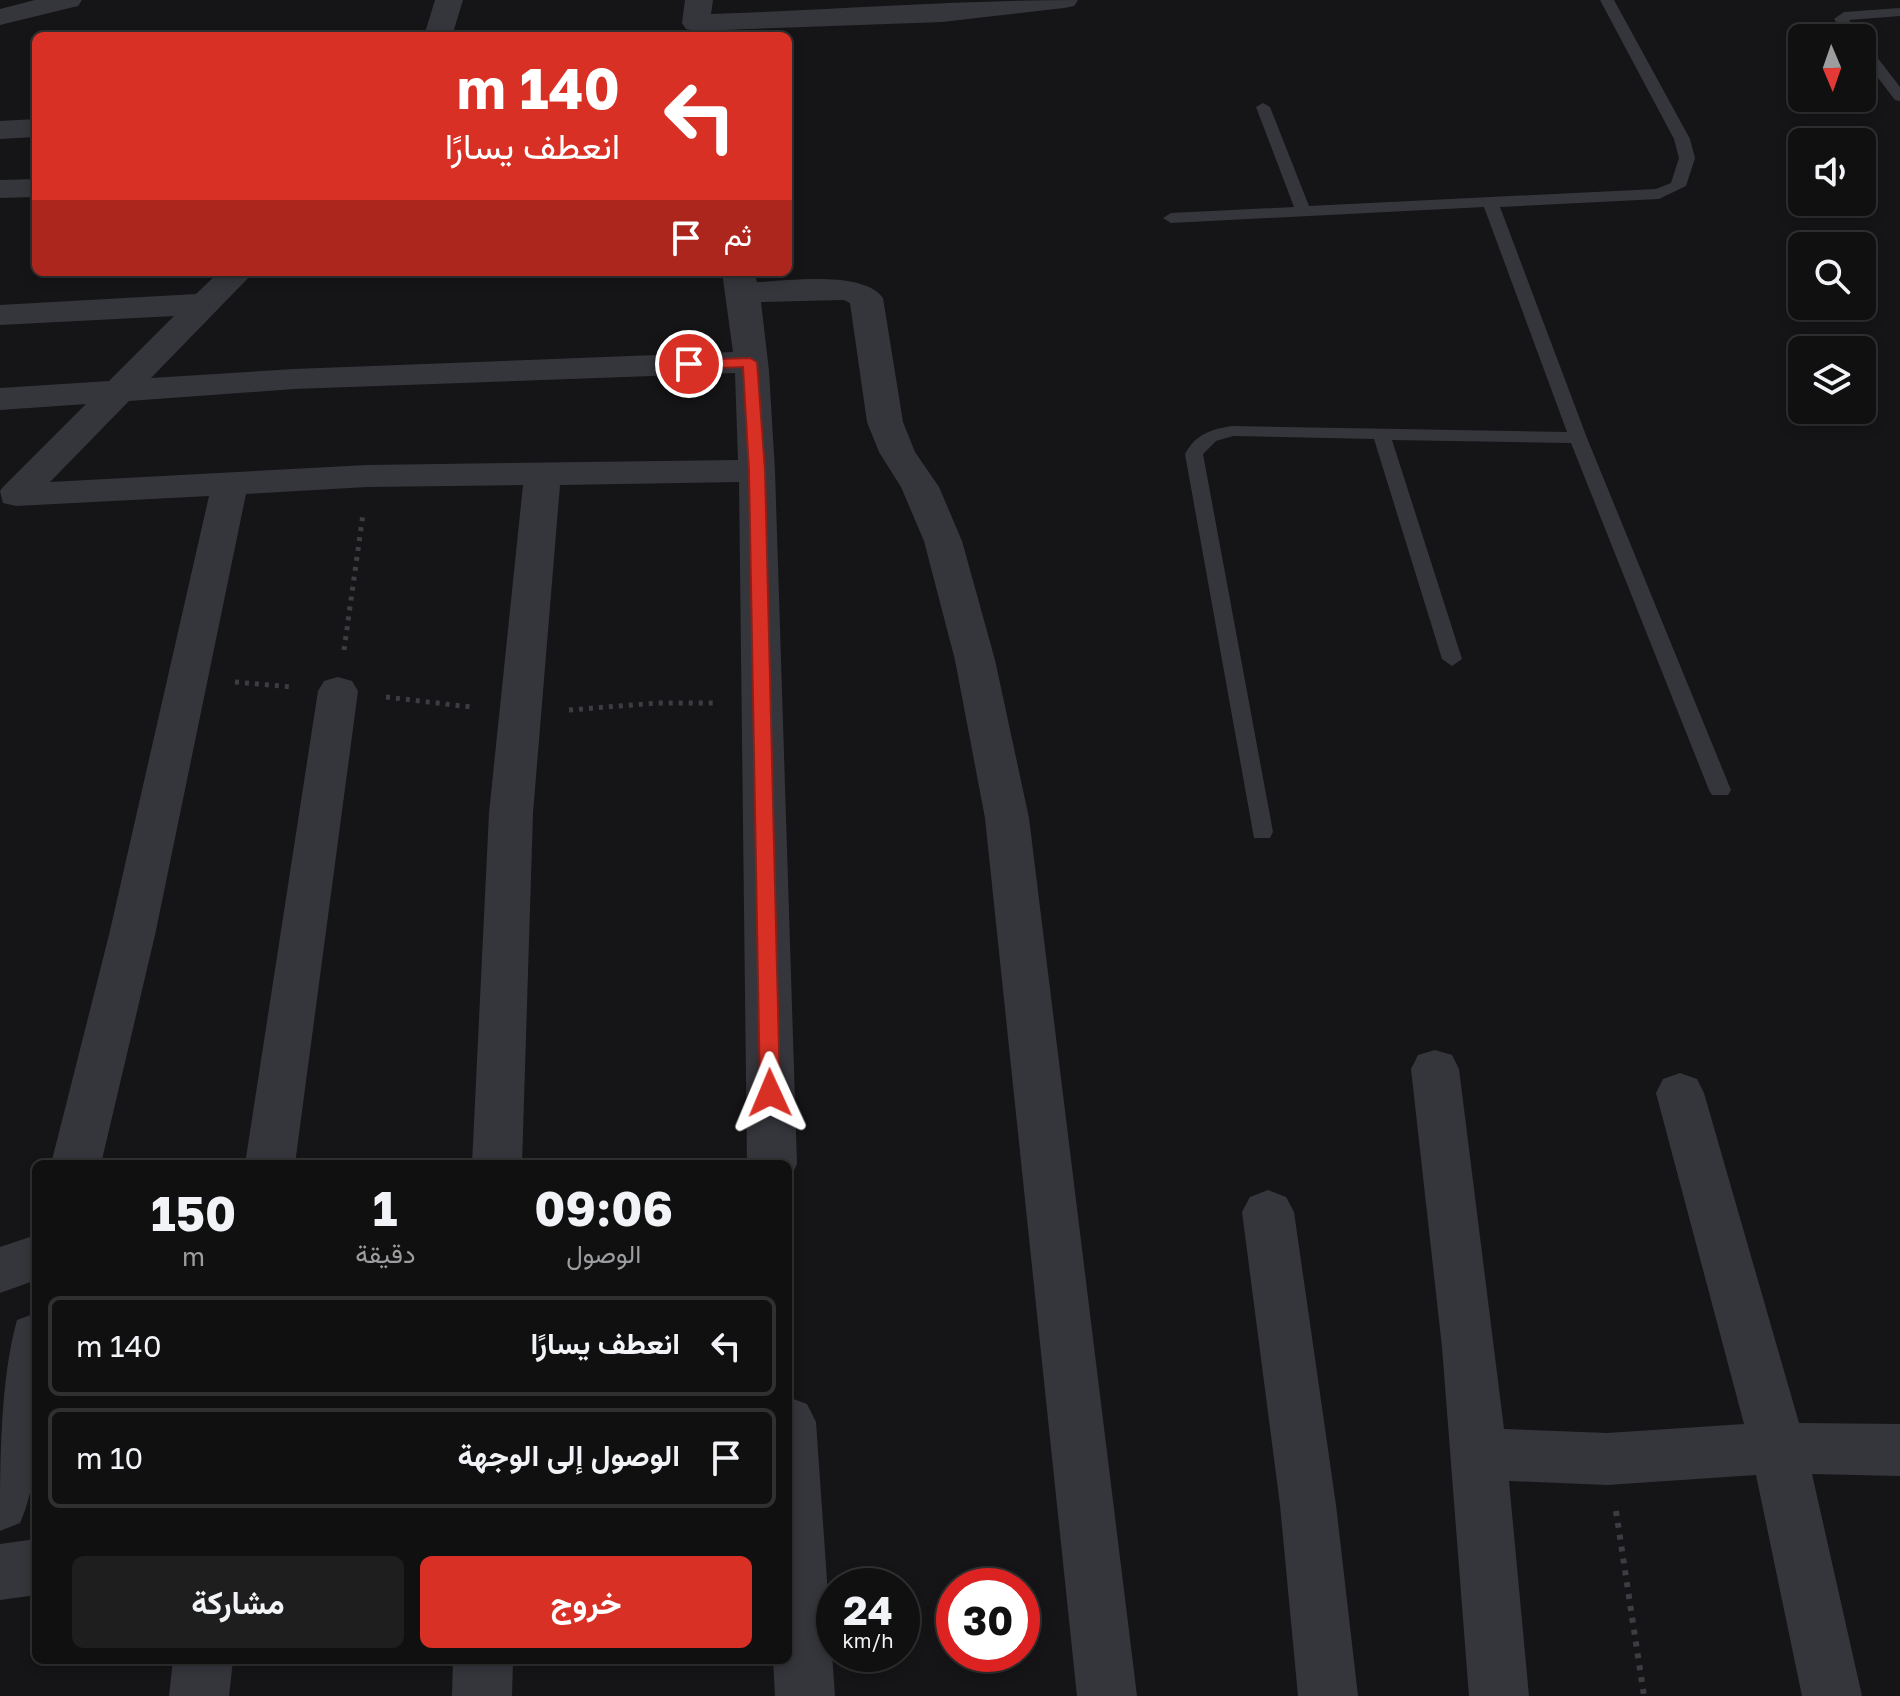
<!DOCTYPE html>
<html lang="ar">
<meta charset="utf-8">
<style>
:root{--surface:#101011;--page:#1e1e1f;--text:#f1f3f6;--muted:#9c9d9f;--line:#303031;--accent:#d93025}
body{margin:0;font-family:"Golos Text",Vazirmatn,sans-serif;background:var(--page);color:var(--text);direction:rtl;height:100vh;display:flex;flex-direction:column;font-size:30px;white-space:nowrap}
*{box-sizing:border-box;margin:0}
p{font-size:26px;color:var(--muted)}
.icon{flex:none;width:44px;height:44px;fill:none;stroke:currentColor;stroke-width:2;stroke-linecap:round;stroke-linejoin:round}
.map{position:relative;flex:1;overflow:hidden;direction:ltr}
.details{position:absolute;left:32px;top:1160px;width:760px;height:504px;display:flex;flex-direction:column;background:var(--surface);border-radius:12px;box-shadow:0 4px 12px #0003,0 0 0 2px var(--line);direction:rtl}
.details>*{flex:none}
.guide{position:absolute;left:32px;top:32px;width:760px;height:244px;border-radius:12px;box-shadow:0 4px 12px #0003,0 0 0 2px var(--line);direction:rtl;background:#d93025;color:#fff;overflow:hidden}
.needle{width:52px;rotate:178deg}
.controls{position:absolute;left:1788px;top:24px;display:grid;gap:16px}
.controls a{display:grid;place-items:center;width:88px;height:88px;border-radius:12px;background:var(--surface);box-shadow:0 4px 12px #0003,0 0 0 2px var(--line);font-size:40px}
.speed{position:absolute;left:816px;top:1568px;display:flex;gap:16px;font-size:40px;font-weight:700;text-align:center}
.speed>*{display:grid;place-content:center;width:104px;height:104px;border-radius:50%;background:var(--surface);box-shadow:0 4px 12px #0003,0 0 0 2px var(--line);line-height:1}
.speed small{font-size:20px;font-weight:400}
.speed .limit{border:12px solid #d22;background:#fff;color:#111}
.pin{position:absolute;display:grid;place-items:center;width:68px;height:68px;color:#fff;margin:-34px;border:4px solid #fff;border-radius:50%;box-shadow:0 2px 8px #0007}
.me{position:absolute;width:88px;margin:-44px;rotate:359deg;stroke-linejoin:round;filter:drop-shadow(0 0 6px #0008)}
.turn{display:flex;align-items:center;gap:28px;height:168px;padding:0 40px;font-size:36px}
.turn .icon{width:104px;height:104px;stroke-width:2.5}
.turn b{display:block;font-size:56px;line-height:68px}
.then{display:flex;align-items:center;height:76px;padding:0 40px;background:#0003;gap:16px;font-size:30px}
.eta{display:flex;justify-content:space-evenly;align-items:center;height:136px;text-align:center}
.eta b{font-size:48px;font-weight:700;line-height:56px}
.cta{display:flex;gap:16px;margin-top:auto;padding:16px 40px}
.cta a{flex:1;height:92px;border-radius:12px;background:var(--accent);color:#fff;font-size:32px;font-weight:700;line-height:92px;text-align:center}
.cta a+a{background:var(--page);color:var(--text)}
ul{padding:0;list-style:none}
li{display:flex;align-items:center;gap:24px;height:100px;margin:0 16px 12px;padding:0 24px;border:4px solid var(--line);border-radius:12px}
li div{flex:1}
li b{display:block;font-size:30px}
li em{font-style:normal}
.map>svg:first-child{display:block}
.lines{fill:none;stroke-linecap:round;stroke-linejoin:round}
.path-far1{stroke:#3b3d43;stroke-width:5;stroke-dasharray:4 6;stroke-linecap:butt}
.path{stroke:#3b3d43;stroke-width:6;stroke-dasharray:5 7;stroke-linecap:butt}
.lane{fill:#35363c;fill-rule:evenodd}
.street{fill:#35363c;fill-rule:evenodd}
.route{fill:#d93025;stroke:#8d1f18;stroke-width:2}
</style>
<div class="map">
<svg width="1900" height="1696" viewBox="0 0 1900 1696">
<rect width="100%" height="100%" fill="#151517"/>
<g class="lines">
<g class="path-far1">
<path d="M344,650L363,514"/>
<path d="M235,682L292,687"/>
<path d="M386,697L471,707"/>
<path d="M569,710L657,703H714"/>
</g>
<g class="path">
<path d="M423,1164L446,1162"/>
<path d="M1616,1511L1644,1696"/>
</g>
<g class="lane">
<path d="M1600,0H1614L1690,139L1695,158L1686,186L1659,199L1500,207L1587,438L1731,790L1728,795H1712L1709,790L1571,443L1392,440L1462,659L1452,666L1442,659L1374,439L1233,436L1216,441L1203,454L1273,832L1270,838H1254L1185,454C1196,434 1211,429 1233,426L1567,432L1484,207L1171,223L1163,218L1171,213L1294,207L1256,107L1263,103L1270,107L1309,206L1656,189L1671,183L1679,158L1674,139Z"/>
<path d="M1900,8V16L1849,20L1862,38H1848L1834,19L1844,12Z"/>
<path d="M1862,43L1867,44L1900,87V101L1895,100L1862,57Z"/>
</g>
<g class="street">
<path d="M35,0H82L78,6L0,25V9Z"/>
<path d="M435,0H463L452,36H424Z"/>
<path d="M685,0H713L711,14C833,10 956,0 1078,0L1074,6L1064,8L942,22L696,31L686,29L682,23Z"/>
<path d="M36,119V137L0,139V121Z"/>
<path d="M36,179V197L0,198V180Z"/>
<path d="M219,272H254L151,378L294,369L733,352L722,272H754L757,282C788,281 863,270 883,298L903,422L915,452L939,487L962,541L995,660L1029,818L1137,1696H1077L985,818L955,660L924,541L901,487L879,452L867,422L850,303L844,300L761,302L769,371L775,471L797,1164L790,1179L788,1164H747L739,482L560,485L533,813L522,1164H472L489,813L523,485L367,487L246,494L155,935L101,1164H51L109,935L209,496L16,506L3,503L0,491L3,487L86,404L0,410V388L109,381L174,316L0,325V305L196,294ZM735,373L738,460L367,465L50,482L129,401L294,389Z"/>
<path d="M338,677L352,681L358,691L295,1164H245L318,691L324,681Z"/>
<path d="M1435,1050L1452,1055L1459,1069L1504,1429L1607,1433L1744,1424L1656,1093L1663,1079L1680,1073L1697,1079L1704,1093L1799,1423L1900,1424V1476L1812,1474L1862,1696H1802L1756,1475L1607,1485L1509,1481L1529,1696H1469L1442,1347L1411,1069L1418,1055Z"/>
<path d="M1268,1190L1286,1197L1294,1212L1336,1505L1358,1696H1298L1280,1505L1242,1212L1250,1197Z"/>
<path d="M36,1235V1280L0,1293V1247Z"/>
<path d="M36,1313C36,1379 47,1462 20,1523L0,1531C0,1464 0,1381 17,1320Z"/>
<path d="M788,1397L807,1404L816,1422L835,1696H775L773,1660H788Z"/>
<path d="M36,1539V1595L0,1600V1544Z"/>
<path d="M173,1660H233L229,1696H169Z"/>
<path d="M453,1660H513L512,1696H452Z"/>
</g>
</g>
<path class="route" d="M750,358L757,362L765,471L780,1093L777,1098H762L760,1093L749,471L743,367L689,369L682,364L689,360Z"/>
</svg>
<div class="controls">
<a><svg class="needle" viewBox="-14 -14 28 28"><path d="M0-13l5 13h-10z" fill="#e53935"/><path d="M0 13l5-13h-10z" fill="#9c9d9f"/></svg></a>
<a><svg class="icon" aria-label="sound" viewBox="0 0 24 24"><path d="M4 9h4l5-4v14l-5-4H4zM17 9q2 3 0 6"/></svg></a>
<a><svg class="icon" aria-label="search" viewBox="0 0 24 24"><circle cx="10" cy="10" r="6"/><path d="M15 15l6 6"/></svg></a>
<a><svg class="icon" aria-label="layers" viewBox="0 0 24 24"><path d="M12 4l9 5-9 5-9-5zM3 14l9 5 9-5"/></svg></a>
</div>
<div class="speed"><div>24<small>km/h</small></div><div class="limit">30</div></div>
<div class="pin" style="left:689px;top:364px;background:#d93025"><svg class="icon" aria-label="arrive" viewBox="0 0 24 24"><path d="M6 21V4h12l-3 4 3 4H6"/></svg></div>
<svg class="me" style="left:770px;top:1093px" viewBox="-20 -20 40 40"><path d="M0-17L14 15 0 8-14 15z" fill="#d93025" stroke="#fff" stroke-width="4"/></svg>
<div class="guide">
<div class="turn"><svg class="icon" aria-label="left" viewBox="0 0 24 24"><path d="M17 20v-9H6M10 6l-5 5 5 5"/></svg><div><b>140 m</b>انعطف يسارًا</div></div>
<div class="then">ثم<svg class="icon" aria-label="arrive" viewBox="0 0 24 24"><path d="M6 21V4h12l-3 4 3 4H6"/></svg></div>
</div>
<section class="details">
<div class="eta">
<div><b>09:06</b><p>الوصول</p></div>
<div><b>1</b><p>دقيقة</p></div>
<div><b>150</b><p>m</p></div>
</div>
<ul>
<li><svg class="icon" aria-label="left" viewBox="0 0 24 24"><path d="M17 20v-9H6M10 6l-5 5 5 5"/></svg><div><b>انعطف يسارًا</b></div><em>140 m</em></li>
<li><svg class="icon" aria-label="arrive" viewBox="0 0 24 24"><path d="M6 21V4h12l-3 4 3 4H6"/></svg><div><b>الوصول إلى الوجهة</b></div><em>10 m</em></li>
</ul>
<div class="cta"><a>خروج</a><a>مشاركة</a></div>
</section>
</div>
